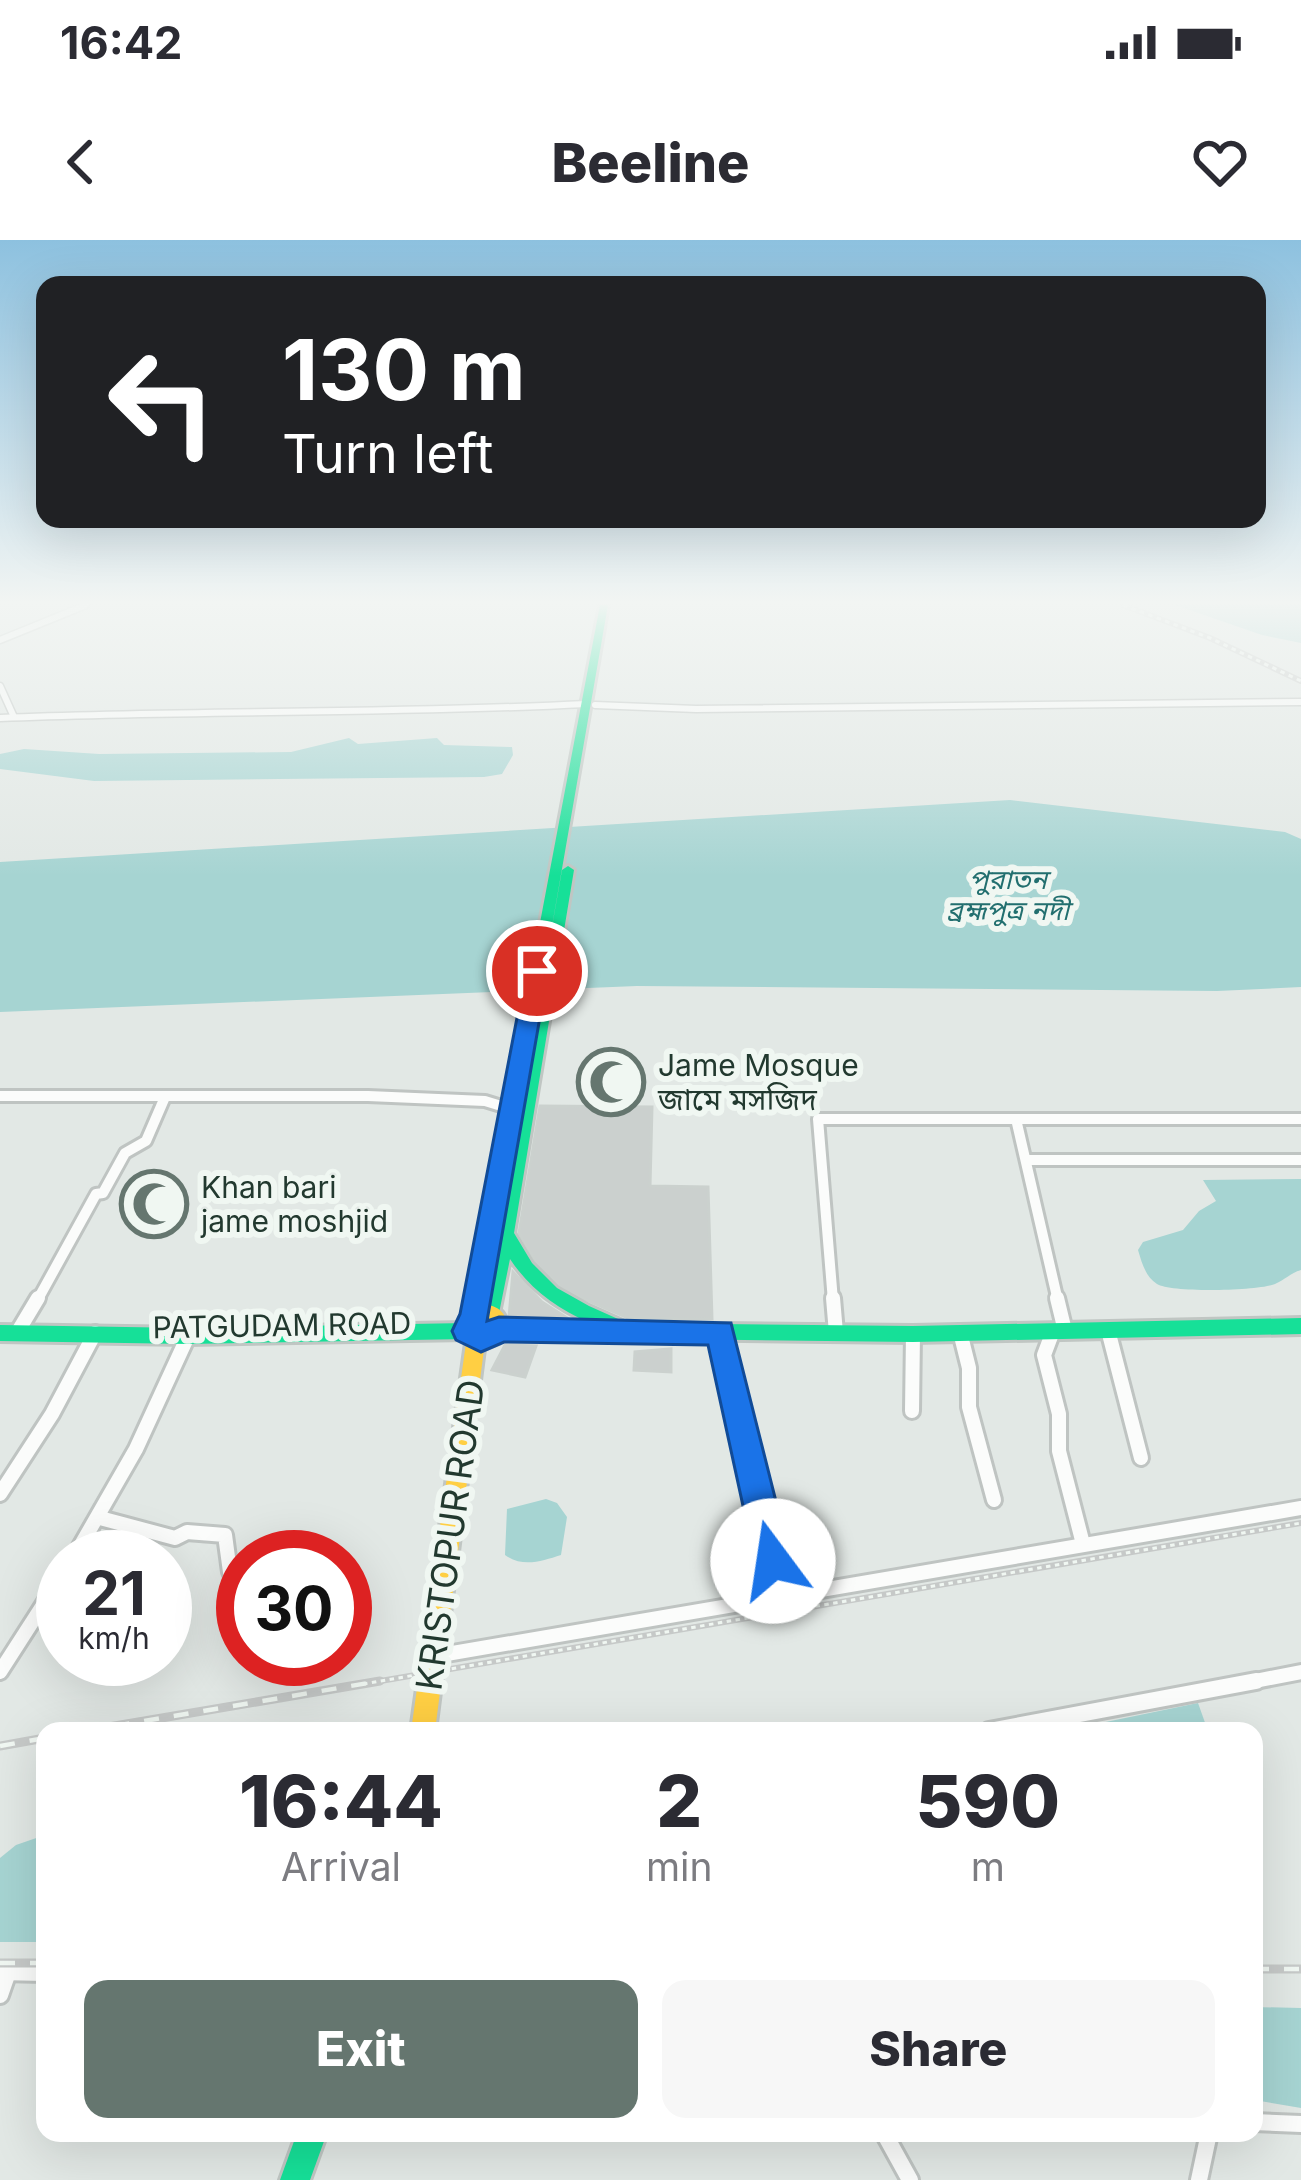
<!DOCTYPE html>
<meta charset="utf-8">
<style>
:root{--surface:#fff;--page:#f7f7f7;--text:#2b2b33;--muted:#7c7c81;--accent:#65766f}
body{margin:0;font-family:Inter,"Noto Sans Bengali",sans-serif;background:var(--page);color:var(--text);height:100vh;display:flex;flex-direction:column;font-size:45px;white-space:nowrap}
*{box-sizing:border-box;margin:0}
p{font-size:39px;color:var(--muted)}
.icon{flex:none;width:66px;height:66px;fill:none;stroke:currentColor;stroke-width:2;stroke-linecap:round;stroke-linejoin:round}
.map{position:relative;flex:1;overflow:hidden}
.drawer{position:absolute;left:36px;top:1482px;width:1227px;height:420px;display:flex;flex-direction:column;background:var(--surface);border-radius:24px;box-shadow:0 12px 48px #0002}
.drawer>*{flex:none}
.top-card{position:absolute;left:36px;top:36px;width:1230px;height:252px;border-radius:24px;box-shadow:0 12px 48px #0002;background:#202124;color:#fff;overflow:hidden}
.speed{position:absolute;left:36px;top:1290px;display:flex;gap:24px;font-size:60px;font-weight:700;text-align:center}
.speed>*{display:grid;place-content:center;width:156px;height:156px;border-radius:50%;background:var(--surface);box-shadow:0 12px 48px #0002;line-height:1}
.speed small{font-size:30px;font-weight:400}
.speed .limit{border:18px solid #d22;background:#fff;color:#111}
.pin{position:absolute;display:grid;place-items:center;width:102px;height:102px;color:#fff;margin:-51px;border:6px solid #fff;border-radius:50%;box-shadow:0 3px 12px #0007}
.me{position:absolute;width:132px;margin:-66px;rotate:346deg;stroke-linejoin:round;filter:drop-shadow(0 0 9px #0008)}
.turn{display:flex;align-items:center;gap:42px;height:252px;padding:0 48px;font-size:54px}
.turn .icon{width:156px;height:156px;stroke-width:2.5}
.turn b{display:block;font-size:84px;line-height:102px}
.eta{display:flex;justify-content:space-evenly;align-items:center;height:204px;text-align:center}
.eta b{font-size:72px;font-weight:800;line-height:84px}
.button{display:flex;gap:24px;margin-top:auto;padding:24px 48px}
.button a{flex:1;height:138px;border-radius:24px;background:var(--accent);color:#fff;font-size:48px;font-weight:800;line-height:138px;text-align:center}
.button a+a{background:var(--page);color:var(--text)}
.status{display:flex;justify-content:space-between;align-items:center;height:84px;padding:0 60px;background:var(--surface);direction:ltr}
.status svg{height:33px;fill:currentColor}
header{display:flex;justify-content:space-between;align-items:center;height:156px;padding:0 48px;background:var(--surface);font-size:54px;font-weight:800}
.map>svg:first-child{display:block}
.water{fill:#a6d4d2}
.building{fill:#cbd0ce;stroke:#cbd1ce;stroke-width:3}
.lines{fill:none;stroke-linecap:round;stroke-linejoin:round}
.street-far3-casing{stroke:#bfc4c2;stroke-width:9}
.street-far2-casing{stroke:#bfc4c2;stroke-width:16}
.street-far1-casing{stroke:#bfc4c2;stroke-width:20}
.street-casing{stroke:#bfc4c2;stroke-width:22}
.fast-casing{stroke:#c0c6c3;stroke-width:6}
.slow-casing{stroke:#c0c6c3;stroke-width:6}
.street-far3{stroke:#fbfcfb;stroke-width:6}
.street-far2{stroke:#fbfcfb;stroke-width:10}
.street-far1{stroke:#fbfcfb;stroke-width:14}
.street{stroke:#fbfcfb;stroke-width:16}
.fast{fill:#16e098;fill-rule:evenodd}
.slow{fill:#ffcf43;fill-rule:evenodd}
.rail-far1-casing{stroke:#c6c9c8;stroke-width:6}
.rail-casing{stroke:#c6c9c8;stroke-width:9}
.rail-far1{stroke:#f0f7f2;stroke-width:3;stroke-dasharray:4.5;stroke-linecap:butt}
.rail{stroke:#f0f7f2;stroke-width:4.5;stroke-dasharray:15;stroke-linecap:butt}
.route{fill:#1a73e8;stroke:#114b97;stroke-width:3}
.labels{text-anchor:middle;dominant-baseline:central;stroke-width:12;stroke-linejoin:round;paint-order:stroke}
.far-water-label{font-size:27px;font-style:italic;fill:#226f6f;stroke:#f0f7f2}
.poi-label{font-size:30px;fill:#22392f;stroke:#f0f7f2;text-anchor:start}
.street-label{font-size:30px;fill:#22392f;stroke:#f0f7f2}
.near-street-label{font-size:36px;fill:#22392f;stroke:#f0f7f2}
</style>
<div class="status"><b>16:42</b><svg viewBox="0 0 49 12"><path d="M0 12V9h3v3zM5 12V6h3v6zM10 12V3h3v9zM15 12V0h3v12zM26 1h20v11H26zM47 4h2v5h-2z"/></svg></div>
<header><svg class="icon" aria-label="back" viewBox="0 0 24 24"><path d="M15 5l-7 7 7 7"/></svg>Beeline<svg class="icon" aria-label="heart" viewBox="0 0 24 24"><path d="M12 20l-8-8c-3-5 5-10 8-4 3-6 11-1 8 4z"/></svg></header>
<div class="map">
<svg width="1301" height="1940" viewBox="0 0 1301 1940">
<rect width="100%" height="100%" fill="#e2e8e5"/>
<g class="water">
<path d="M1175,365H1301V403L1262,395Z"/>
<path d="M349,498L358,504L437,498L444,505L512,507L513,515L502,534L484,537L94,541L0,529V514L24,509L99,514L291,512Z"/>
<path d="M1010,560L1285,592L1301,599V747L1217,751L637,746L0,772V622Z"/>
<path d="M1301,939V1030C1290,1033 1285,1040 1275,1044C1258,1051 1171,1053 1157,1044C1145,1036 1142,1023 1138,1010L1143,1002L1183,990L1199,971L1216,961L1203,940Z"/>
<path d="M546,1259L557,1263L567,1277L561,1315C542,1321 523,1328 505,1315L507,1269Z"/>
<path d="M1198,1463L1208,1491H1062Z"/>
<path d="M45,1595V1702H0V1618L16,1605Z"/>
<path d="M1254,1767L1301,1768V1868L1254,1860Z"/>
</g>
<g class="building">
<path d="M540,866L652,867L650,946L708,947L712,1079L628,1078L566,1051L538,1025L519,993Z"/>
<path d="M513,1032L542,1062L567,1078L509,1077Z"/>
<path d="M505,1105L536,1106L525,1137L492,1130Z"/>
<path d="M671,1109V1132L634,1130L635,1112Z"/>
</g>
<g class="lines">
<g class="street-far3-casing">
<g id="street-far3">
<path d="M0,400L86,365"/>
<path d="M0,446L14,477"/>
<path d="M595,465L696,469L1301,462"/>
<path d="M0,478C195,470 391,474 586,464"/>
</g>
</g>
<g class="street-far2-casing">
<g id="street-far2">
<path d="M0,856H368L485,861L511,869"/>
<path d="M1016,879L1058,1061"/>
<path d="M1026,920H1301"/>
<path d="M37,1061L96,954L103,953L125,913L146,901L165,857"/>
<path d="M833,1061L818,879H1301"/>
</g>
</g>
<g class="street-far1-casing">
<g id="street-far1">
<path d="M833,1058L836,1093"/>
<path d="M1057,1058L1065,1091"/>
<path d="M1108,1090L1141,1218"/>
<path d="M1053,1091L1044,1115L1059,1174V1211L1083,1304"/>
<path d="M720,1092L773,1321"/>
<path d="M960,1092L969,1128V1167L994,1260"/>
<path d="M17,1093L38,1058"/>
<path d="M912,1171L913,1094"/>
<path d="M0,1254L52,1174L95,1093"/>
<path d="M100,1278L175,1298L187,1292L225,1295L230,1332"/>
<path d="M74,1317L136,1209L188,1096"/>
<path d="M435,1416L1301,1268"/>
<path d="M0,1432L63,1334"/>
<path d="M1240,1444L1301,1432"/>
</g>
</g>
<g class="street-casing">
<g id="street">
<path d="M989,1491L1256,1441"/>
<path d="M0,1732L45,1733"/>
<path d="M0,1755L8,1732"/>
<path d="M1254,1882L1301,1884"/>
<path d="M884,1893L910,1940"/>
<path d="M1199,1940L1209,1893"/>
</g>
</g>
<g class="fast-casing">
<g id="fast">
<path d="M600,365H608L544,732L562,630L568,626L574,630L514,993L532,1023L557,1048L589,1066L627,1083L913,1086L1301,1078V1094L913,1102L499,1097L493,1094L490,1089L493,1084L499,1081L590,1083C556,1068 530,1049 510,1019L498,1078L492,1080L484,1075L481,1080L475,1082L469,1080L466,1075Z"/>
<path d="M467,1083L473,1086L476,1091L473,1096L467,1099L188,1104L0,1101V1085L188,1088Z"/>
<path d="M297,1893H327L310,1940H280Z"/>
</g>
</g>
<g class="slow-casing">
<path id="slow" d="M479,1064C505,1064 514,1082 499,1103L484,1109L435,1491H411L466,1103C455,1086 459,1071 479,1064ZM481,1078L489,1083V1090L485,1093L477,1089V1082Z"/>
</g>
<use href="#street-far3" class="street-far3"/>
<use href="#street-far2" class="street-far2"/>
<use href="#street-far1" class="street-far1"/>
<use href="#street" class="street"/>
<use href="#fast" class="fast"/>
<use href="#slow" class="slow"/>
<g class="rail-far1-casing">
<g id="rail-far1">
<path d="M1123,365L1210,398L1301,441"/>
<path d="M363,1444L1301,1283"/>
</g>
</g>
<g class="rail-casing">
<g id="rail">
<path d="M85,1491L380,1441"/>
<path d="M0,1506L45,1498"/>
<path d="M0,1723H45"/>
<path d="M1254,1729H1301"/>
</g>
</g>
<use href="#rail-far1" class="rail-far1"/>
<use href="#rail" class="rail"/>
</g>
<linearGradient id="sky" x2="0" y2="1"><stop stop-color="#8dc1df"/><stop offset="0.57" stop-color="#f2f5f3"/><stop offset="1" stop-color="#f2f5f3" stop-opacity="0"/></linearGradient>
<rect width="1301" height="636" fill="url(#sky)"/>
<path class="route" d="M537,725L548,731L487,1081L499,1077L731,1083L791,1321L786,1333L773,1338L761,1333L755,1321L708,1105L504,1102L481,1112L456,1100L452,1091L460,1074L526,731Z"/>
<defs>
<g id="mosque-ring" transform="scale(3.45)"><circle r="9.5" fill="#f0f7f2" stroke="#65766f" stroke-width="1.5"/><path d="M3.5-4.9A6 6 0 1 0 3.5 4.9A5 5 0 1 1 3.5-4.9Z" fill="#65766f"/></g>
</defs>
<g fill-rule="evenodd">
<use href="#mosque-ring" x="611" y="842"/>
<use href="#mosque-ring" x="154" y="964"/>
</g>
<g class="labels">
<g class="far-water-label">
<text x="1008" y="639">পুরাতন<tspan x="1008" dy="31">ব্রহ্মপুত্র নদী</tspan></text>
</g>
<g class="poi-label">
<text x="658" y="825">Jame Mosque<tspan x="658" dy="34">জামে মসজিদ</tspan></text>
<text x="201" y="947">Khan bari<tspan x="201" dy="34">jame moshjid</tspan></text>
</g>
<g class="street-label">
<text transform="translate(282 1085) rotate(-1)">PATGUDAM ROAD</text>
</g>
<g class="near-street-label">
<text transform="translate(450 1295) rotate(-82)">KRISTOPUR ROAD</text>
</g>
</g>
</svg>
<div class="speed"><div>21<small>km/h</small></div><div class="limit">30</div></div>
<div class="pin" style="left:537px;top:731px;background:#d93025"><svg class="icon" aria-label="arrive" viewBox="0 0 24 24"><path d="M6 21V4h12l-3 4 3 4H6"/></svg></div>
<svg class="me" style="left:773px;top:1321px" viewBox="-20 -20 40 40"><circle r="19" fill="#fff"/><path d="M0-13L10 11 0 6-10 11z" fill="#1a73e8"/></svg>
<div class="top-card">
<div class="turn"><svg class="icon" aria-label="left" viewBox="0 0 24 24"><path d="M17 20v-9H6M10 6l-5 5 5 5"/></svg><div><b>130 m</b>Turn left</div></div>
</div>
<section class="drawer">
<div class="eta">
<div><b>16:44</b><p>Arrival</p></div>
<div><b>2</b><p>min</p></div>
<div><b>590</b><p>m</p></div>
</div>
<div class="button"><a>Exit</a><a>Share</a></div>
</section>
</div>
